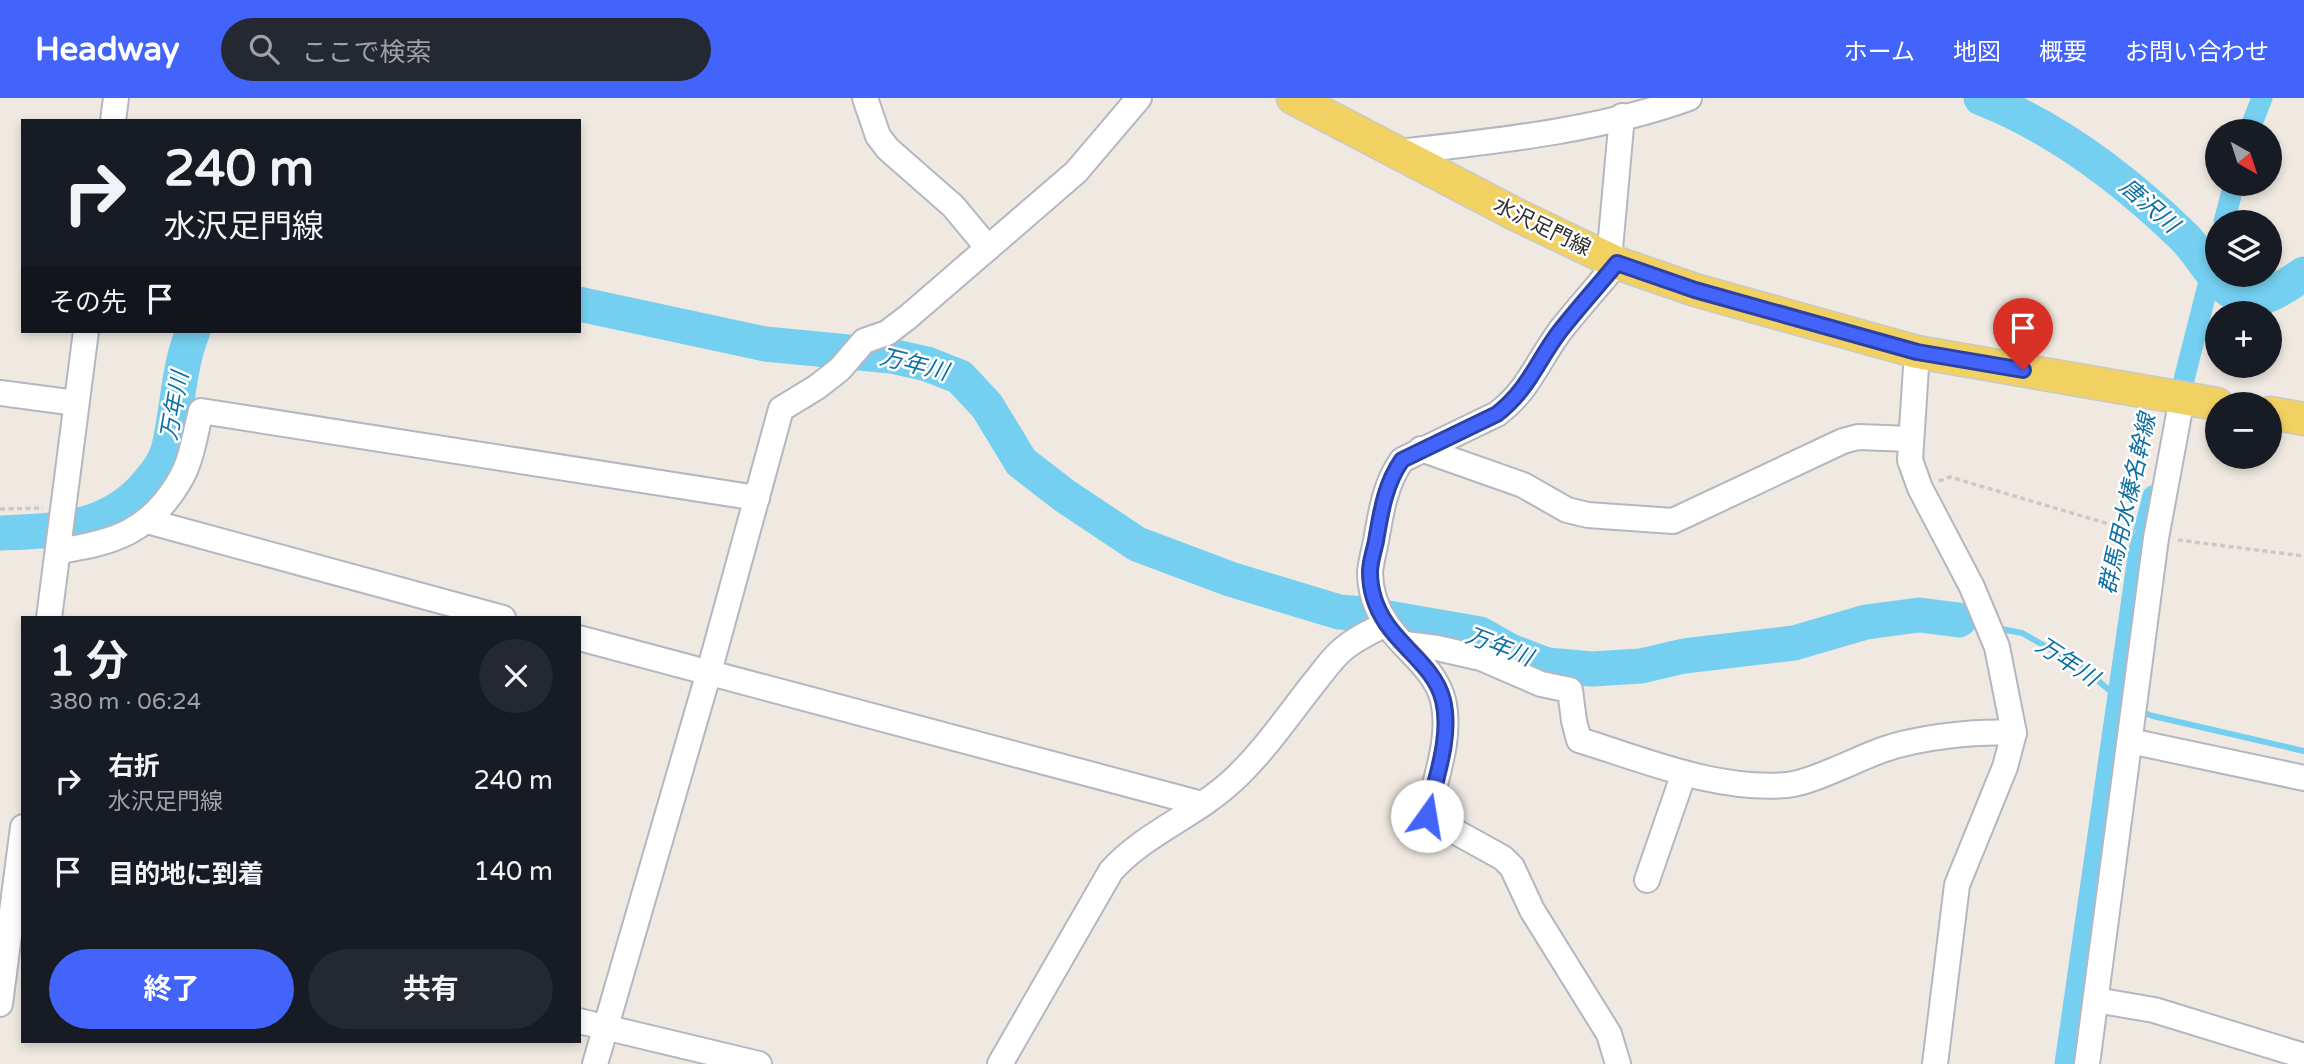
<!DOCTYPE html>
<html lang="ja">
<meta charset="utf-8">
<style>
:root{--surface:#171b24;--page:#242831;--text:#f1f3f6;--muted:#9ea1a6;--accent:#4264fb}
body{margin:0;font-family:"Varela Round","Noto Sans JP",sans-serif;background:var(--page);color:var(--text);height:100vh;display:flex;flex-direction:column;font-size:26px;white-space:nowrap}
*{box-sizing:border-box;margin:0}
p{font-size:23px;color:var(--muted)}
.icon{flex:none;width:38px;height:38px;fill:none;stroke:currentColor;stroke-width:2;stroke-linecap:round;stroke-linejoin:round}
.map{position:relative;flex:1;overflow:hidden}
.details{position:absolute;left:21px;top:518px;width:560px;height:427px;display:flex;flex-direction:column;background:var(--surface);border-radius:0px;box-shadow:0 4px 10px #0003}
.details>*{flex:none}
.guide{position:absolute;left:21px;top:21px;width:560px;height:214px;border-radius:0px;box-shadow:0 4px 10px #0003;background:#171b24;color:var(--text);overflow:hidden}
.needle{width:46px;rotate:141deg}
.tools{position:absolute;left:2205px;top:21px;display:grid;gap:14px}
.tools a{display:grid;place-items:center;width:77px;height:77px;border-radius:50%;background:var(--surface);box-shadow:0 4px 10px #0003;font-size:35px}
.pin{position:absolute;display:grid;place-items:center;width:60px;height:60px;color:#fff;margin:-72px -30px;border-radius:50% 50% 50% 0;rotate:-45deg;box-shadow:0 0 7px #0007}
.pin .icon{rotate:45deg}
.me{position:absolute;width:77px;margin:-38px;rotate:13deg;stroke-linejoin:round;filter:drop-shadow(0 0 5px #0008)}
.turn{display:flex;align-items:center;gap:24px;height:147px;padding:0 28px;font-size:32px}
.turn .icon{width:91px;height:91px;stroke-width:2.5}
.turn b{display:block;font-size:49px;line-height:60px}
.then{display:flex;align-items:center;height:66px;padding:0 28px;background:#0003;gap:14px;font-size:26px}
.round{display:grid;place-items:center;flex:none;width:74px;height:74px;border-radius:37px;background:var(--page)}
.overview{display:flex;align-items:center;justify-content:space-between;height:119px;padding:0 28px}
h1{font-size:42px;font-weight:700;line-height:52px}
.action{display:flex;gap:14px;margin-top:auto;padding:14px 28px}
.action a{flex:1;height:80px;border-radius:42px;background:var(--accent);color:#fff;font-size:28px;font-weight:700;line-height:80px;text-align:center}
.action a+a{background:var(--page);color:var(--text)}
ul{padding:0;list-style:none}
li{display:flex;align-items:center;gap:21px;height:91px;padding:0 28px}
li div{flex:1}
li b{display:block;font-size:26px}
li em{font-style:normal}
header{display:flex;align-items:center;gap:42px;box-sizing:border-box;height:98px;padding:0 35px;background:var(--accent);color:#fff}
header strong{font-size:33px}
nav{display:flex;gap:38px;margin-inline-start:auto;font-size:24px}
.search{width:490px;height:63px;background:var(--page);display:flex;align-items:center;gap:18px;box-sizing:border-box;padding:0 24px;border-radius:38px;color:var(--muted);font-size:26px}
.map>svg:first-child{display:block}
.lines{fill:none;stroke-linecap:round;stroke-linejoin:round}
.stream{stroke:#75cff0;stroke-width:6}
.canal{stroke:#75cff0;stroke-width:21}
.river{stroke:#75cff0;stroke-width:35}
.minor-casing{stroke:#b4b7c1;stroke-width:28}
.major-casing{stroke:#c9c9c9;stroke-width:35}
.path{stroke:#c9c9c9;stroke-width:3.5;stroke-dasharray:5 3.5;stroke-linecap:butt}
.minor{stroke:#fff;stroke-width:24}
.major{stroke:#f2d163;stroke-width:32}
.route-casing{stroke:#2b41a3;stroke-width:18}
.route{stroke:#4264fb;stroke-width:12}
.labels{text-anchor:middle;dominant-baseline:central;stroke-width:5;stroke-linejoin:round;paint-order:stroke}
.street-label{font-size:21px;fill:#2e2e2e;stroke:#fff}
.water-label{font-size:23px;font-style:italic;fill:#0d6fa3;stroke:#fff}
</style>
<header>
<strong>Headway</strong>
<div class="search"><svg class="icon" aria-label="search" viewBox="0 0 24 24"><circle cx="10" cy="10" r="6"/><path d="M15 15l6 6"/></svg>ここで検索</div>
<nav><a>ホーム</a><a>地図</a><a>概要</a><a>お問い合わせ</a></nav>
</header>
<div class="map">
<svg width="2304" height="966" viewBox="0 0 2304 966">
<rect width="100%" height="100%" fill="#efe9e1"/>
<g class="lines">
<g class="stream">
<path d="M1959,522L1979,526"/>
<path d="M1996,530L2022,535L2082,569L2129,609"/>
<path d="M2139,613L2153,618L2304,653"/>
</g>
<g class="canal">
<path d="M2249,33L2262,0"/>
<path d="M2224,124L2234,86"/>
<path d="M2176,313L2217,152"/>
<path d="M2065,966L2139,452L2153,398"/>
</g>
<g class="river">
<path d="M1981,0C2058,30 2124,81 2183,138C2204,158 2216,192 2246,200C2265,205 2289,185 2304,176"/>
<path d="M579,206L765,246L891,258L927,266L960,279L987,308L1021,364L1065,398L1137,446L1230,481L1339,514L1365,516L1480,536L1510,553L1547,567L1592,571L1641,568L1684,558L1794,545L1866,524L1919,517L1959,522"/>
<path d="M0,435C55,433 110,432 148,385C157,374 166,363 169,349C178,310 178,270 193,233"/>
</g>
<g class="minor-casing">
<g id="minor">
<path d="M865,0L878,38L888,51L953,108L988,150"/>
<path d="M113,23L116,0"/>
<path d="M1399,54C1495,43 1598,33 1689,0"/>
<path d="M1609,162L1622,18"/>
<path d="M1617,165C1598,188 1578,210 1560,233C1538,263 1528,293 1497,316L1402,362C1385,386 1381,414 1376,443C1374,453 1371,464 1370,474C1370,492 1376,510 1386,525C1403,551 1435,570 1443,602C1452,639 1435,682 1427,718L1503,760L1512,769L1532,812L1609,936L1618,966"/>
<path d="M1917,254L1910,362L1920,390L1972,489L1997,549L2014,635L2005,669L1957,787L1935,966"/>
<path d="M0,295L76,305"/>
<path d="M1421,351L1523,387L1567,412L1588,417L1673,423L1843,343L1858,339L1911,341"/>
<path d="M147,423L503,520"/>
<path d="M58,453C113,445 150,434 180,382C192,362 195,335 201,313L757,400"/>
<path d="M49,520L86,233"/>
<path d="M579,540L1202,706"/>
<path d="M1405,546L1437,550L1481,560L1541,586L1570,592L1574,623L1579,642C1645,662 1716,693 1787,687C1811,685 1857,661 1882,652C1918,639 1976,633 2014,635"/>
<path d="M2130,643L2304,680"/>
<path d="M1647,782L1684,675"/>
<path d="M2096,902L2154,912L2304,958"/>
<path d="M0,906L23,729"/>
<path d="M579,923L759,966"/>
<path d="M595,966L709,574L781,311L817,289L840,271L864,243L887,235L908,219L1076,74L1139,0"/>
<path d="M1000,966L1111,773C1145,735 1194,718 1231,684C1262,656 1287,619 1313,586C1322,575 1330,563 1341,553C1354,541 1370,534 1386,526"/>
<path d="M2087,966L2156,440L2182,300"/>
</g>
</g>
<g class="major-casing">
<g id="major">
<path d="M1293,0L1515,116L1617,165L1695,192L1917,254L2217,306"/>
<path d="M2270,315L2304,321"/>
</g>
</g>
<g class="path">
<path d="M1939,383L1950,379L2136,434"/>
<path d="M0,411L43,410"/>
<path d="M2178,442L2304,458"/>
</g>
<use href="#minor" class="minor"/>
<use href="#major" class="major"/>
</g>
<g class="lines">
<g class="route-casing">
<path id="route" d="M1427,718C1435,682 1452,639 1443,602C1435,570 1403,551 1386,525C1376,510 1370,492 1370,474C1370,464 1374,453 1376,443C1381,414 1385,386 1402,362L1497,316C1529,291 1537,263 1560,233C1578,210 1598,188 1617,165L1695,192L1917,254L2023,272"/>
</g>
<use href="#route" class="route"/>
</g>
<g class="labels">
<g class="street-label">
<text transform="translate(1542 129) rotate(26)">水沢足門線</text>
</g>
<g class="water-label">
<text transform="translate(2149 108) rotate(41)">唐沢川</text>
<text transform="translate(914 267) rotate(14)">万年川</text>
<text transform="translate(175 308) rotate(-80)">万年川</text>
<text transform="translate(2128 406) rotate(-77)">群馬用水榛名幹線</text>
<text transform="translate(1499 549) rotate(21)">万年川</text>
<text transform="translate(2067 564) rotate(33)">万年川</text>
</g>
</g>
</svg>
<div class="tools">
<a><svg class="needle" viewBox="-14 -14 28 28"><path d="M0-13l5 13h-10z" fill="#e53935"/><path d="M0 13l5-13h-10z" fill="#9ea1a6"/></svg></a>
<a><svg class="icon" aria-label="layers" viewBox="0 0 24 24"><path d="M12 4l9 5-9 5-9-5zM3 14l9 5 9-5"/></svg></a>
<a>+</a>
<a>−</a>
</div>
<div class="pin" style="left:2023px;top:272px;background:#d93025"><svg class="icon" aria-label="arrive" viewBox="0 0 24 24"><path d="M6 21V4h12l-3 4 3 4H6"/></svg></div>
<svg class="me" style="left:1427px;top:718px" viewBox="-20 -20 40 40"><circle r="19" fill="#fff"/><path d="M0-13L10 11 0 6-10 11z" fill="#4264fb"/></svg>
<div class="guide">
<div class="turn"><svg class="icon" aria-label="right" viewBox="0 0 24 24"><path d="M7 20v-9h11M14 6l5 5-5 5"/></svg><div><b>240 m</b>水沢足門線</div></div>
<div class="then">その先<svg class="icon" aria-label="arrive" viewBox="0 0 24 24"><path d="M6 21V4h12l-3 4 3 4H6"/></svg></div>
</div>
<section class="details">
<div class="overview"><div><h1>1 分</h1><p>380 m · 06:24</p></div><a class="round"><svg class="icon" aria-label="close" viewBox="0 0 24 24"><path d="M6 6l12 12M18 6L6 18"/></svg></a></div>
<ul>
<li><svg class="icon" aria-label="right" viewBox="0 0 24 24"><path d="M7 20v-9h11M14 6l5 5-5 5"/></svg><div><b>右折</b><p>水沢足門線</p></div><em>240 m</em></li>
<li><svg class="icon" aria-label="arrive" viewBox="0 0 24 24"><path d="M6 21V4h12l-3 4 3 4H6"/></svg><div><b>目的地に到着</b></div><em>140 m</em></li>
</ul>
<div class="action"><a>終了</a><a>共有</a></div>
</section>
</div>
